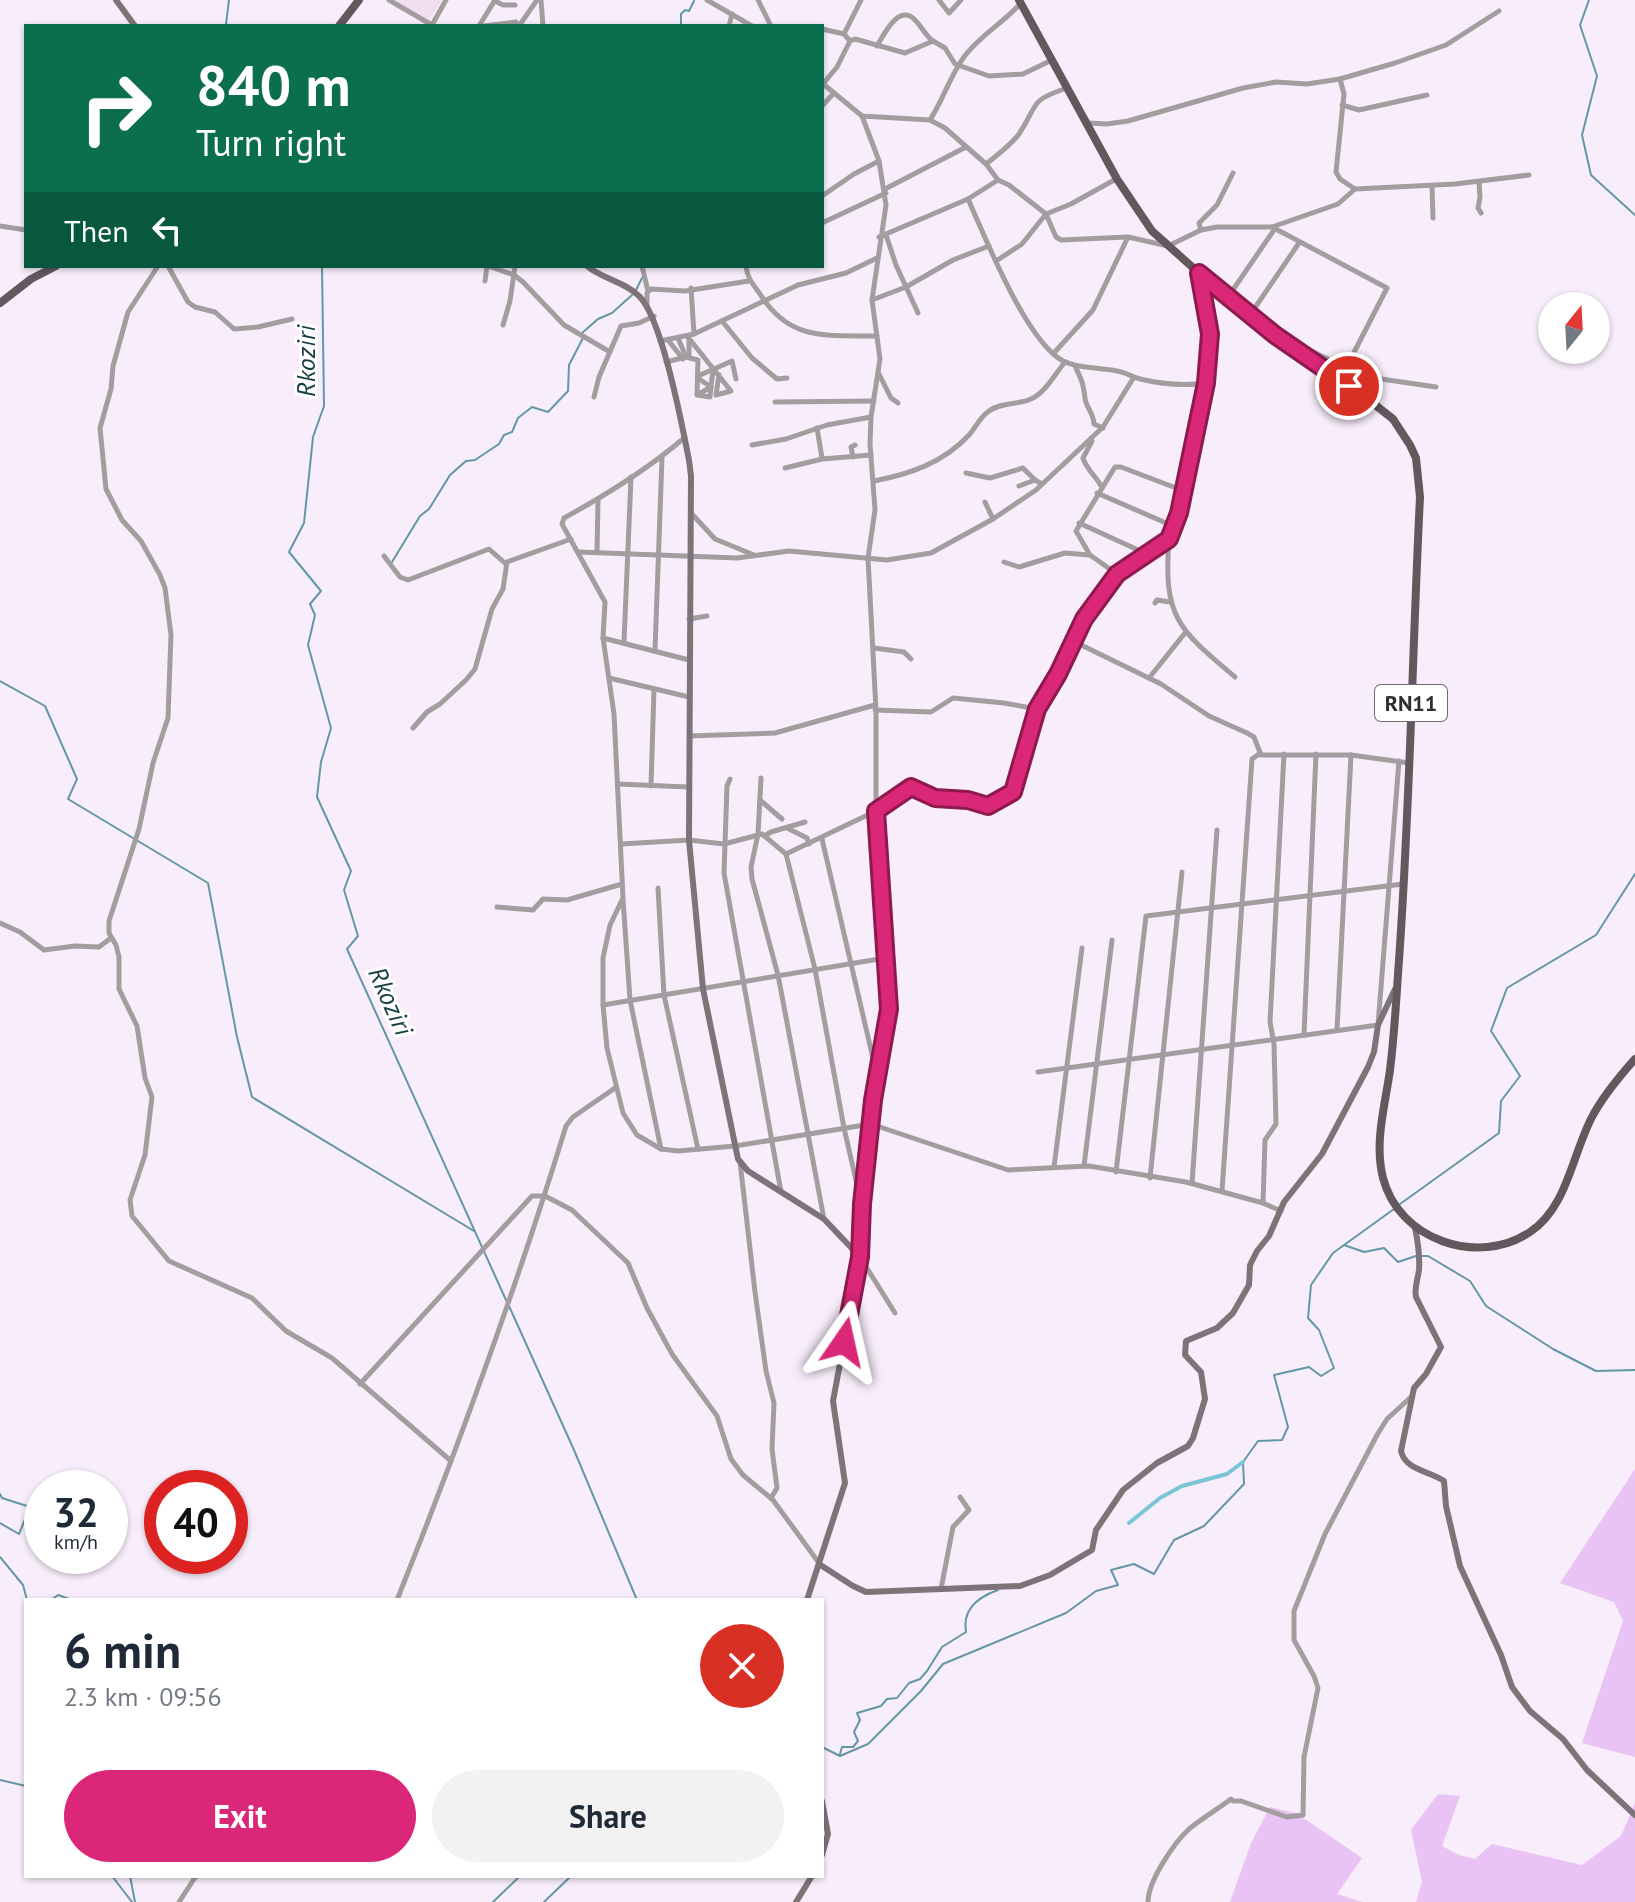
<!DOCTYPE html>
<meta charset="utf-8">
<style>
:root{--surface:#fff;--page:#f2f2f3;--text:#1f2937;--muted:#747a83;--accent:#db2777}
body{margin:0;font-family:"PT Sans",sans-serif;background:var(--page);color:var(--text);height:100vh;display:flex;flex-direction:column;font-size:30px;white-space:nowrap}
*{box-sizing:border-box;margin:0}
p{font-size:26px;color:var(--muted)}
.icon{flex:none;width:44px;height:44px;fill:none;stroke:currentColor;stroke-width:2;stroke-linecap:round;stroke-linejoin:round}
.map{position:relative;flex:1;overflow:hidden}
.details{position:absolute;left:24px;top:1598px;width:800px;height:280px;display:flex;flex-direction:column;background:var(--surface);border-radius:0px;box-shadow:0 2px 6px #0004}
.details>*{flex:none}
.top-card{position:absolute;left:24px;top:24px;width:800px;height:244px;border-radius:0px;box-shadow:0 2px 6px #0004;background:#0b6e4f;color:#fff;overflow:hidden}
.needle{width:52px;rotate:18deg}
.fabs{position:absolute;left:1538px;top:292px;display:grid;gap:16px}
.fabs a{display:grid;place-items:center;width:72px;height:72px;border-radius:50%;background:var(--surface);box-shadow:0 2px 6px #0004;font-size:40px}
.speed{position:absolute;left:24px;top:1470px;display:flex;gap:16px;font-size:40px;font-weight:700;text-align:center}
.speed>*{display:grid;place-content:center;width:104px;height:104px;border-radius:50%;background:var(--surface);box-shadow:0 2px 6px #0004;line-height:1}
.speed small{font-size:20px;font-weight:400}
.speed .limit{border:12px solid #d22;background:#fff;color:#111}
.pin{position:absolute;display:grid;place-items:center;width:68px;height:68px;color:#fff;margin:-34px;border:4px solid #fff;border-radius:50%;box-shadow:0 2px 8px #0007}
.me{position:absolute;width:88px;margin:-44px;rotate:11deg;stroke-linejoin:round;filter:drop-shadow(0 0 6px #0008)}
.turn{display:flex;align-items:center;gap:28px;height:168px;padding:0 40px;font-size:36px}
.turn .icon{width:104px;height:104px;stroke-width:2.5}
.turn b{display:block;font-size:56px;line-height:68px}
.then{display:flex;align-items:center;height:76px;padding:0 40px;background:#0003;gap:16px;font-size:30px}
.round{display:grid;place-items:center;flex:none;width:84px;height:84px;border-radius:42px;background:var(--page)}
.summary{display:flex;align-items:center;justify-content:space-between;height:136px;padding:0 40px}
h1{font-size:48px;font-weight:600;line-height:60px}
.button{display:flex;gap:16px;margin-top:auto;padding:16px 40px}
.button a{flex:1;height:92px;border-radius:48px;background:var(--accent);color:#fff;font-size:32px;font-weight:600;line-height:92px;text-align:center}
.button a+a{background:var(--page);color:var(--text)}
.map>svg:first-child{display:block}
.industrial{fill:#eedef0}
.green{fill:#e8c3f3}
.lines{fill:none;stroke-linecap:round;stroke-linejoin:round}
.stream{stroke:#6497a5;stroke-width:2}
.canal{stroke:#7ac5d6;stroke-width:4}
.street{stroke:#a39da0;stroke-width:5}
.secondary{stroke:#7d7479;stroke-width:6}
.primary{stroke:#63585e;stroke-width:8}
.route-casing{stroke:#8e194d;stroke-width:20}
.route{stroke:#db2777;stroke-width:14}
.labels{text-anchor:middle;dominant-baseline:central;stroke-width:6;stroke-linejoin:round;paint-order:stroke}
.shield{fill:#fff;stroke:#6f6c70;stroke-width:2}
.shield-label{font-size:22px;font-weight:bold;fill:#312d32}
.water-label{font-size:26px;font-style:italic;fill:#193d45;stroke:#fff}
</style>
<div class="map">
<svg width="1635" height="1902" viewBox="0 0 1635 1902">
<rect width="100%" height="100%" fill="#f8eefb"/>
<path class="industrial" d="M394,0H442L429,20Z"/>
<g class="green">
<path d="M1635,1469V1757L1582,1743L1623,1621L1614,1602L1560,1583Z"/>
<path d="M1438,1794L1460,1796L1442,1846L1459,1855L1475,1859L1492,1844L1582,1865L1621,1836L1635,1803V1902H1416L1422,1882L1411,1830Z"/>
<path d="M1270,1807L1296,1813L1362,1858L1337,1894L1363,1902H1230L1251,1843Z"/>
</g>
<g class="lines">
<g class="stream">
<path d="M229,0L226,24L230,26"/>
<path d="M1589,0L1580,25L1597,76L1582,135L1591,175L1635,215"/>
<path d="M681,26V14L685,10L689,11L694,1"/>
<path d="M322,266L324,406L313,437L304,523L289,552L321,591L310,604L315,615L308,645L331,728L321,762L317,797L351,871L344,890L358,936L347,949L506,1300"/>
<path d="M636,290L642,278"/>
<path d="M582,333L598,319L612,313L632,295"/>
<path d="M392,562L420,516L429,509L450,475L466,461L475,460L499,444L504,435L512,432L518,418L532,407L548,412L568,391L569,365L583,338"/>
<path d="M0,681L45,706L77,779L68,799L208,883L237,1037L252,1097L474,1231"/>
<path d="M1400,1204L1499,1133L1501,1101L1520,1076L1491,1031L1507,988L1596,935L1635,874"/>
<path d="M1344,1245L1364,1252L1384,1248L1398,1262L1416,1256"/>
<path d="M1423,1256H1428L1470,1281L1486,1306L1553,1349L1596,1371L1635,1370"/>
<path d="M509,1306L574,1450L637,1600"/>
<path d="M0,1494L2,1498L30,1507L19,1534L0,1523"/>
<path d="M0,1557L23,1585L27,1600"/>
<path d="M51,1600L58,1595L72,1600"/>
<path d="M822,1747L840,1756L868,1744L921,1691L943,1664L1066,1613L1096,1591L1118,1585L1111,1570L1134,1564L1154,1574L1174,1540L1204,1526L1244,1484L1243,1462L1258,1441L1282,1440L1288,1427L1274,1375L1309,1367L1321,1376L1334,1368L1319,1330L1308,1318L1311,1285L1333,1253L1394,1209"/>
<path d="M840,1754L842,1747H853L858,1741L854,1732L860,1720L857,1713L881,1706L887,1699L897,1698L909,1683L920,1679L927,1671L942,1647L966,1632C962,1609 978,1597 998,1590"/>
<path d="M0,1780L26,1786"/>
<path d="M112,1876L132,1902"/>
<path d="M130,1876L135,1902"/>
<path d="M493,1902L520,1876"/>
<path d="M544,1902L571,1876"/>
</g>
<path class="canal" d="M1129,1523L1160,1498L1182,1486L1227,1474L1243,1462"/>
<g class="street">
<path d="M389,0L432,25L446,0"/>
<path d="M541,0L543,26"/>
<path d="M707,0L752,26"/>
<path d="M758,0L771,26"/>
<path d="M939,0L949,13L961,0"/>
<path d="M495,1L503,5H515"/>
<path d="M479,26L495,0"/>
<path d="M484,26L516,22"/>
<path d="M519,26L537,0"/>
<path d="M729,26L732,14"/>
<path d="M822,29L844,34L850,41L837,67L823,84"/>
<path d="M844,34L861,0"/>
<path d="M850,41L855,39L905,53L933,41L945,48L955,64L989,76L1023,74L1052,60"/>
<path d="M877,46C884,34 899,3 915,20C922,27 925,35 933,41"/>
<path d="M1340,79L1344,94L1336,172L1340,179L1355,189"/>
<path d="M822,83L862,116L930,120L945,128L986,164L998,180L1009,185L1046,214L1056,237L1061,240L1128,237L1168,246L1201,230L1217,227H1272L1338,204L1355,189L1455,184L1529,175"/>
<path d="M1342,105L1359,110L1427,95"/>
<path d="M822,106L834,93"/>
<path d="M862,116L879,161L886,205L872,300L880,359L871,417L870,444L875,510L868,558L876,710V811L889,1009L873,1100L862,1204L860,1257L895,1313"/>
<path d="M930,120C943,100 950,76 964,57C979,36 1002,24 1020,4"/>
<path d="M1087,123L1107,124L1128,121L1243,88L1276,82L1307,84L1340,79L1395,63L1446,45L1499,11"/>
<path d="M986,164C997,155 1010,146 1019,134C1039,104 1028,101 1067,88"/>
<path d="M1479,182L1480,197L1478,208L1481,213"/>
<path d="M1432,186L1433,218"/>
<path d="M885,189L966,147"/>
<path d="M822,196L854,174L879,161"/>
<path d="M968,199C986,239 1026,341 1063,361C1079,369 1099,367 1117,371C1125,372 1132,377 1140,379C1161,384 1185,386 1206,383"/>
<path d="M822,223L886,193"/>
<path d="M0,226L26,230"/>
<path d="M1272,227L1387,288L1346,368L1277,334"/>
<path d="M1201,230L1199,223L1217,205L1233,173"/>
<path d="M886,235L896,265L918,313"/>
<path d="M879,237L968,199L998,180"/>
<path d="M996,261L1022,244L1046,214L1071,204L1116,179"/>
<path d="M158,266L128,312L113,366L111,389L100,428L106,489L122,520L141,541L160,575L165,588L171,635L168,718L153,763L139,829L109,921V933L116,945L119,957V989L137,1026L145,1078L152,1097L145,1155L130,1200L132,1216L169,1261L252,1298L286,1331L332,1358L451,1461"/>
<path d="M168,266L188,302L195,307L215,312L234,329L258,327L292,319"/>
<path d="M488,266L514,275L523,282L564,325L610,352"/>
<path d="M642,266L648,291"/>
<path d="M746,266C747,278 753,284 760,294C790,342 827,335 877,336"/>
<path d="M485,281L487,266"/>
<path d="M691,288L694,334"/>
<path d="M1228,297L1274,230"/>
<path d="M872,300L906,287L953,260L989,246"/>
<path d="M647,304V293L651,289L685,291L749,281"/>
<path d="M1250,315L1299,243"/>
<path d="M722,321L752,358L777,379L787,378"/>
<path d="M503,325L510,301L515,266"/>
<path d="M687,336L731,391L716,395L719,375"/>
<path d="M678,338L686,357"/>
<path d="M668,340L683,359"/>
<path d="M660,341L694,334L798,285L846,273L877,258"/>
<path d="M1053,354L1093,310L1128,237"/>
<path d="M689,357V339"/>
<path d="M666,362L686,357L698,360L697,395L710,397L711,387L697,395"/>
<path d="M1075,366C1082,381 1083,382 1085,398C1086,408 1093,411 1094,424L1103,428"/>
<path d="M1344,369L1361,376L1436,387"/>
<path d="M879,374L891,398L898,403"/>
<path d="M698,376L732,361L736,379"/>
<path d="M699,379L711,387L713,370"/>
<path d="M594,397L599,377L621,326L639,323L654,316"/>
<path d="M775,402L874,401"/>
<path d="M817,428L822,458"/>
<path d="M684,438C647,470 606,495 564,518L562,524L605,602L603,638L614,714L623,898L610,925L603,958V1005L607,1048L623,1113L637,1135L661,1149L678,1151L735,1146L871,1124L1008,1170L1089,1166L1186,1182L1263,1203L1281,1211"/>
<path d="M1092,441L1083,458C1086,469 1096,476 1101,486"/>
<path d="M752,445L786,439L827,425L871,417"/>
<path d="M853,457L851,447L855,445"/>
<path d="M785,468L822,459L871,455"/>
<path d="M966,473L990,478L1023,468L1035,480"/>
<path d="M874,481C910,474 943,463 969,435C976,427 980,417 989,411C1001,402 1018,405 1031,399C1045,393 1055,374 1065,362"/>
<path d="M1019,486L1035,480L1042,484"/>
<path d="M1097,493L1173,526"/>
<path d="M985,502L993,519"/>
<path d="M691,513L715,539L754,555"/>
<path d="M1079,523L1147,554"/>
<path d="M1169,540C1163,617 1178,629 1235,677"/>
<path d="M579,552L737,558L789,551L887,560L931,553L993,519L1036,490L1103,427L1134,377"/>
<path d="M597,552L598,501"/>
<path d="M384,556L400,577L408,580L489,549L506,564"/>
<path d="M1004,562L1019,567L1065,553L1089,555"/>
<path d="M1117,574L1090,555L1076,531L1115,467H1121L1184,491"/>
<path d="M1155,603L1157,600L1170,602"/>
<path d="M689,619L707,616"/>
<path d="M603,638L689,660"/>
<path d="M1073,641L1161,684L1209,716L1247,733L1254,737L1261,755H1351"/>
<path d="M624,642L631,477"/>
<path d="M874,648L904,652L911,659"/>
<path d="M655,650L662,458"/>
<path d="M609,678L689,697"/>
<path d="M1149,678L1185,633"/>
<path d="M875,710L931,712L953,698L1004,703L1037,709"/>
<path d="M413,728L427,712L440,704L466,680L475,669L492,609L503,589L507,562L571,539"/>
<path d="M689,736L775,733L875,705"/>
<path d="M761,778L758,834L751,867L752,879L778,975L824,1219"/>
<path d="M730,779L727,786L724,873L781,1192"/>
<path d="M618,784L688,787"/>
<path d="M651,786L654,689"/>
<path d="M761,801L782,819"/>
<path d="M787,828L807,838L809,844"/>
<path d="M766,835L771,832L805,822"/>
<path d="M822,839L875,1067"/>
<path d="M621,844L689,840L724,844L762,834L786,854L815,969L844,1128L861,1202"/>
<path d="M786,854L876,811L907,787L915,788L935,798L968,800L988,806L1013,792L1037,709L1058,674L1084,619L1117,574L1169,539L1179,513L1206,383L1210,334L1199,273"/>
<path d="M658,888L664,995L698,1149"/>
<path d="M623,899L630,1000L661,1149"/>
<path d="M497,907L533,910L543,899L567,900L622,884"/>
<path d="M0,923L20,932L44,950L75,946L99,947L111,938"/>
<path d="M603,1005L885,958"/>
<path d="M1337,1030L1351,755L1409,763"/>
<path d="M1304,1035L1316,754"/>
<path d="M1038,1072L1378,1025L1399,761"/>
<path d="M740,1162L755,1292L766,1371L774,1403L772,1449L777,1488L771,1498"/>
<path d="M1084,1166L1112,940"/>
<path d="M1054,1167L1082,948"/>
<path d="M1116,1172L1146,916L1403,884"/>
<path d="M1150,1178L1182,872"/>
<path d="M1192,1183L1217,830"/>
<path d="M1222,1191L1252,759L1259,754"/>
<path d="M1263,1203L1265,1140L1276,1124L1274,1044L1270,1022L1284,754"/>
<path d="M360,1384L532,1196H545L572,1210L628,1263L647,1308L672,1354L717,1416L731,1459L743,1475L773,1500L819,1563"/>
<path d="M941,1589L953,1527L969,1510L960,1497"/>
<path d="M397,1600C459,1445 517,1286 566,1126L573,1117L615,1088"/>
<path d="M179,1902L196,1876"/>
<path d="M1148,1902C1148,1881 1174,1843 1189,1829C1202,1818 1218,1809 1231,1799L1233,1801H1241L1287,1817L1303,1815L1304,1757L1318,1688L1314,1676L1294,1640V1611L1325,1534L1377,1435L1387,1419L1411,1397"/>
</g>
<g class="secondary">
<path d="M116,0L135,26"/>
<path d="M587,266C602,279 624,281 639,296C662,318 682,425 689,460L691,476L689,840L703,989L738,1159L748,1171L824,1219L860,1257L833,1401L845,1483L807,1600"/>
<path d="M1415,1228C1418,1242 1420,1255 1419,1270C1418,1279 1414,1287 1416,1297L1441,1347L1426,1374L1414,1388L1401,1451C1405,1470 1430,1471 1444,1481L1446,1506L1460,1566L1501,1655L1512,1687L1530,1711L1563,1739L1587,1770L1635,1815"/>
<path d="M819,1564L853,1586L866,1592L1020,1586L1050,1575L1092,1550L1096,1530L1123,1490L1157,1463L1188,1446L1193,1438L1205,1399L1201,1372L1185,1355L1186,1341L1217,1328L1233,1313L1249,1285L1250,1265L1257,1251L1269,1236L1284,1202L1322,1154L1368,1067L1374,1052L1378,1025L1395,989"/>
<path d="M822,1801L828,1834L822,1855"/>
<path d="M796,1902L812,1876"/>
</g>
<g class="primary">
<path d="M1019,0L1117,179L1152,231L1199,273L1274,334L1369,400L1393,419L1410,445L1416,458L1420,497C1412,656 1410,815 1398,974C1396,1006 1394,1038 1390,1070C1385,1106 1374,1143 1383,1178C1399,1240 1478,1267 1530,1232C1567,1208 1572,1155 1592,1117C1603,1096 1619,1077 1635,1059"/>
<path d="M339,26L359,0"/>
<path d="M0,303L31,279L56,266"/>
</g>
</g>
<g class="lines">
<g class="route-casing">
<path id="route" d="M844,1342L860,1257L862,1204L873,1100L889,1009L876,811L911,787L935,798L968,800L988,806L1013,792L1037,709L1058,674L1084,619L1117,574L1169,539L1179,513L1206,383L1210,334L1199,273L1275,335L1349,386"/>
</g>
<use href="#route" class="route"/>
</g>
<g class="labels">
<rect class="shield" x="1375" y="685" width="72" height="36" rx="6"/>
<g class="shield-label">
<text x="1411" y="703">RN11</text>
</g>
<g class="water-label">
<text transform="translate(305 361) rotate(-90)">Rkoziri</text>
<text transform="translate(391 1001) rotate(66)">Rkoziri</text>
</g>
</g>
</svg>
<div class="fabs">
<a><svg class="needle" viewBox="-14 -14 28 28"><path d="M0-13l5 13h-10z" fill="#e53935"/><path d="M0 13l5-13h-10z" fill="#747a83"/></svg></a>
</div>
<div class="speed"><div>32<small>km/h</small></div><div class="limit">40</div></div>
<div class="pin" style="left:1349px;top:386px;background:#d93025"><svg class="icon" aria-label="arrive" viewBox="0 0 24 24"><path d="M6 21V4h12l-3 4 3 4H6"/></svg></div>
<svg class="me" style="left:844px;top:1342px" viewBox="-20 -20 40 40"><path d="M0-17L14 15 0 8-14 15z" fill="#db2777" stroke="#fff" stroke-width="4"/></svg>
<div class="top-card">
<div class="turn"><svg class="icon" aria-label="right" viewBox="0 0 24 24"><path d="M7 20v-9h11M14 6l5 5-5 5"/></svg><div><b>840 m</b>Turn right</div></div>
<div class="then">Then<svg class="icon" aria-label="left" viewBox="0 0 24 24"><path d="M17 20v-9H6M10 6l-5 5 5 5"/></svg></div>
</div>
<section class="details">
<div class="summary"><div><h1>6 min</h1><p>2.3 km · 09:56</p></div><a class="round" style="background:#d93025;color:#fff"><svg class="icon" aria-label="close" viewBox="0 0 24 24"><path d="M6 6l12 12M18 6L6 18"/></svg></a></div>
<div class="button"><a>Exit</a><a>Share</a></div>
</section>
</div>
